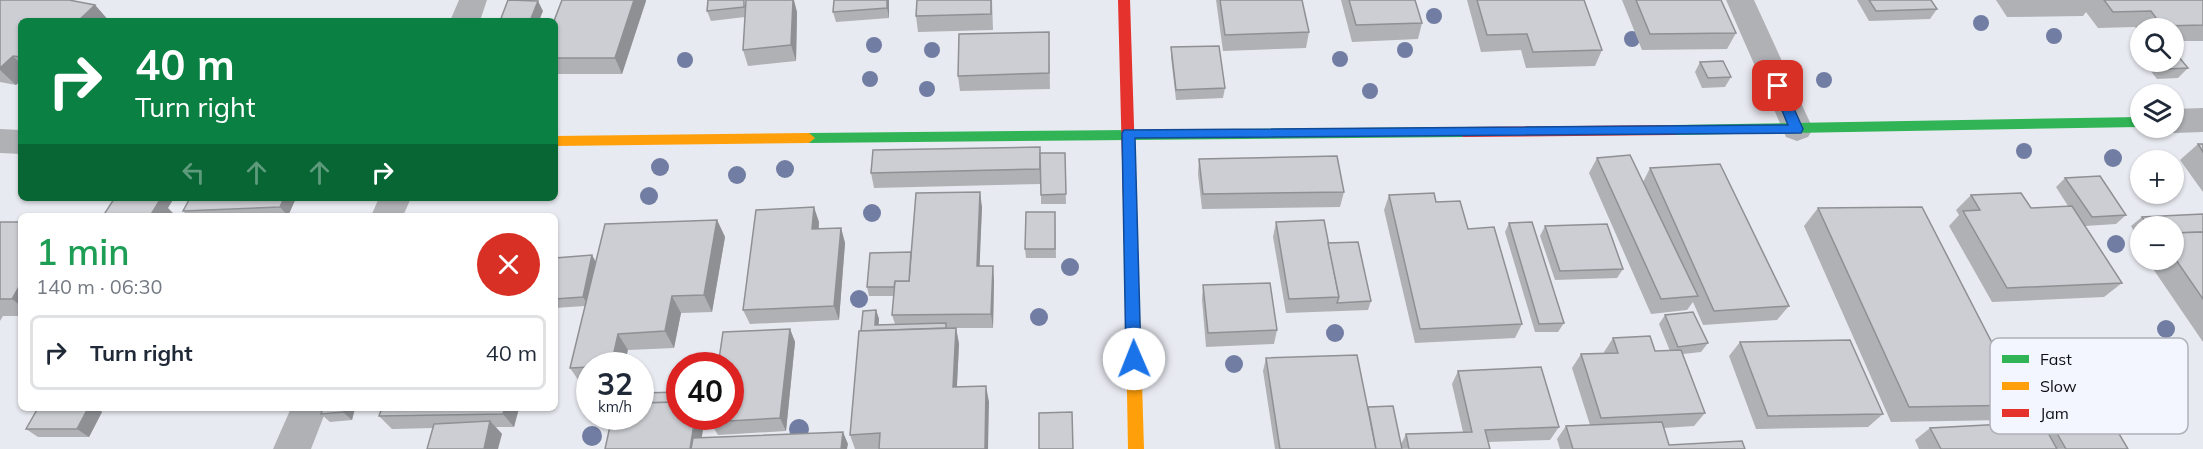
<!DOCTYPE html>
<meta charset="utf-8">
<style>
:root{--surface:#fff;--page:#f2f2f3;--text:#1f2937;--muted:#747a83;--line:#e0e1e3}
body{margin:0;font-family:Mulish,sans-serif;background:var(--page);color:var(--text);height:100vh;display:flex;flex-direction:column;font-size:22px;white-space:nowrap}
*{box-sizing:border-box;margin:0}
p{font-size:20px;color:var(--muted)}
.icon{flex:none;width:33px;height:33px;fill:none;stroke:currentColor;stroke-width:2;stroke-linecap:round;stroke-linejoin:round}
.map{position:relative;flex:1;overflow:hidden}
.side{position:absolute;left:18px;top:213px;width:540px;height:198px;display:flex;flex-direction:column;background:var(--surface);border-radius:9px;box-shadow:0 2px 4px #0004}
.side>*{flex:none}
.guide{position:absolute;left:18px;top:18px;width:540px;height:183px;border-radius:9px;box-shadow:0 2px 4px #0004;background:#0b8043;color:#fff;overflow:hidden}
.fabs{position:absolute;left:2130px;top:18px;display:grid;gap:12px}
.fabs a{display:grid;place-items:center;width:54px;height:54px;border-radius:50%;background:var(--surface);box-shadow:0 2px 4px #0004;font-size:30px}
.speed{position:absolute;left:576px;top:352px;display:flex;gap:12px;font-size:30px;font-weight:700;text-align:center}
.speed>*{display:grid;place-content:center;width:78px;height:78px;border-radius:50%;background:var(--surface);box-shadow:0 2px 4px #0004;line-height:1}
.speed small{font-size:15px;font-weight:400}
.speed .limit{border:9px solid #d22;background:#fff;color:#111}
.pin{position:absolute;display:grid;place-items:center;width:51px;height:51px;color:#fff;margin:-26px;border-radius:12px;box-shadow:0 3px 9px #0006}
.me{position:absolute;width:66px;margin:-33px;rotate:359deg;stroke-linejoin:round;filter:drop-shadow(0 0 4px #0008)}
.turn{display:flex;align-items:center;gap:21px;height:126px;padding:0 18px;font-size:27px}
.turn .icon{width:78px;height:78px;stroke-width:2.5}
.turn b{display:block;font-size:42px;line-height:51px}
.lanes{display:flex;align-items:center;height:57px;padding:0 18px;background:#0003;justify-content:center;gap:30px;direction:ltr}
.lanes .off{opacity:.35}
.round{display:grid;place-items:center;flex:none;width:63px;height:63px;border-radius:32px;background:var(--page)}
.summary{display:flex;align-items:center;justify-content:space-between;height:102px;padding:0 18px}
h1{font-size:36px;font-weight:600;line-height:45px;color:#1e9e55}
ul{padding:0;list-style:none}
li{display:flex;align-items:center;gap:18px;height:75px;margin:0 12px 9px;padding:0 6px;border:3px solid var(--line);border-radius:9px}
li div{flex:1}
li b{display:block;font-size:22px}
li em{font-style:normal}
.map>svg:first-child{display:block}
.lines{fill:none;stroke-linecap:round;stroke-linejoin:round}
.street{fill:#b0b1b5;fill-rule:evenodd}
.fast{fill:#30b455;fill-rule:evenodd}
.slow{fill:#ff9f0a;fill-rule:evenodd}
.jam{fill:#e5322d;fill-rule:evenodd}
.tree{fill:#717da2}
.wall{fill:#afb1b5}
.shaded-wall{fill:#8f9094}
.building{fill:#ccced3;stroke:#8f9094;stroke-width:1.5}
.route{fill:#1a73e8;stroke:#114b97;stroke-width:1.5}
.key{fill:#f3f6fe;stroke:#aeb1b8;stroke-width:1.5}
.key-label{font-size:16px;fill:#0d0f13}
</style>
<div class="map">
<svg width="2203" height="449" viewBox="0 0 2203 449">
<rect width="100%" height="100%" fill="#e8eaf1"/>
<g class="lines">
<g class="street">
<path d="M459,0H487L480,21H450Z"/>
<path d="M1726,0H1754L1813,129L1808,137L1797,141L1786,137Z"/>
<path d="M2203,108V132L2174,133L2162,128H2174V109Z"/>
<path d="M0,129L21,130V154L0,153Z"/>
<path d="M379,198H411L403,216H371Z"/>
<path d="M291,408H327L311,449H273Z"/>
</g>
<g class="fast">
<path d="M2140,117V127L1675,135L1669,130L1675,125Z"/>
<path d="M1463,127L1469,132L1463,137L809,143L803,138L809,133Z"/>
</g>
<g class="slow">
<path d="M809,133L815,138L809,143L555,146V136Z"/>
<path d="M1132,275L1137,277L1139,281L1144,449H1128L1125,281L1127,277Z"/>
</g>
<g class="jam">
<path d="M1118,0H1130L1139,281L1137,285L1132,287L1127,285L1125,281Z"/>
<path d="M1675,125L1681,130L1675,135L1463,137L1457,132L1463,127Z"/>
</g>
</g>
<g class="tree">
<circle cx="1434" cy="16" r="8"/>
<circle cx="1981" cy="23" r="8"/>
<circle cx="2054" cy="36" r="8"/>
<circle cx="1632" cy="39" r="8"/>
<circle cx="874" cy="45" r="8"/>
<circle cx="932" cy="50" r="8"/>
<circle cx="1405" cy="50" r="8"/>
<circle cx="1340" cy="59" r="8"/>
<circle cx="685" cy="60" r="8"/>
<circle cx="870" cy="79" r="8"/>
<circle cx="1824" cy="80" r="8"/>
<circle cx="927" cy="89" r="8"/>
<circle cx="1370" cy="91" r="8"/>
<circle cx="2024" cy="151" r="8"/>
<circle cx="2113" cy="158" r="9"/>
<circle cx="660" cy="167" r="9"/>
<circle cx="785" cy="169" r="9"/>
<circle cx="737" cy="175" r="9"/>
<circle cx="649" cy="196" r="9"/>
<circle cx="872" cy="213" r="9"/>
<circle cx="2116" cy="244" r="9"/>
<circle cx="1070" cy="267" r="9"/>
<circle cx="859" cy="299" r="9"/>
<circle cx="1039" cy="317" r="9"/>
<circle cx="2166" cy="329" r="9"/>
<circle cx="1335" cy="333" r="9"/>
<circle cx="1234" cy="364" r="9"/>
<circle cx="799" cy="429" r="10"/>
<circle cx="592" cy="436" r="10"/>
</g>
<g class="wall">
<path d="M0,0L75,1L95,5L109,21H21V80L16,85L0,82Z"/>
<path d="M562,0H646L622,74H555V21Z"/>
<path d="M708,0L797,12L796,61L748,66L743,50L745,17L711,21L707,11Z"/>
<path d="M889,0V18L836,22L833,12Z"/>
<path d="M917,0H992L993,30L918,32L916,16Z"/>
<path d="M1216,0H1302L1309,32L1306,48L1223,51Z"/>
<path d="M1341,0H1415L1422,23L1418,39L1352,42Z"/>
<path d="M1467,0H1584L1602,50L1595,66L1526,68L1521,50L1481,52Z"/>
<path d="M1622,0H1721L1736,33L1727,49L1642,50Z"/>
<path d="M1857,0H1931L1937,9L1930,19L1869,21Z"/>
<path d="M1996,0H2203V41H2174V28H2140V34L2135,27L2098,28L2086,12L2083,16L2007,17Z"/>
<path d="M1049,32L1050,89L960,91L958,76Z"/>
<path d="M1171,47L1225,88L1223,98L1176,100L1171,57Z"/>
<path d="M1700,62L1731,77L1725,87L1702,88L1695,72Z"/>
<path d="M2151,62H2174L2188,68L2178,78L2157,79L2147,66Z"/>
<path d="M2198,144H2203V192L2180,160Z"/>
<path d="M1040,153H1065L1066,204H1041V184L874,188L871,173Z"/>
<path d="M1597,158L1643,182L1650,168L1789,306L1777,320L1703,325L1693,302L1687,310L1651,314L1589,173Z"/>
<path d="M1199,159L1344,192L1340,207L1202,209L1198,174Z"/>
<path d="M2065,178L2126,215L2116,224L2085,226L2122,283L2104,297L1992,302L1949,226L1959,215L1956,210L1971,195L2031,208L2068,206L2056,187Z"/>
<path d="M1389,195L1436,202L1468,229L1522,324L1515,338L1415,343L1384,210Z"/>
<path d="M190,198H296L288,216H188L183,211Z"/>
<path d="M982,207L979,266L994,280L993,328H956L959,344L957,386L989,402L879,449H855L850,435L861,331L876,310L879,319L878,325L895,324L892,315L894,296H869L867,287L911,252Z"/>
<path d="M1818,208L2024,405L2004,420L1891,422L1804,226Z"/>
<path d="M1055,212L1056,258H1026L1025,249Z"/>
<path d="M2203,214V342L2147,260H2174V226H2140V241L2131,226L2142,217Z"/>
<path d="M717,220L725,237L712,312L681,313L674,348L628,350L590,366V384H581L570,368L585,306L555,308V258L592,255L596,262Z"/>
<path d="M0,222H21V316H3L0,321Z"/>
<path d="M819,222V229L841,228L845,243L839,320L750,324L743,310Z"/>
<path d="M1276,222L1328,243L1371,301L1368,310L1286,313L1273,237Z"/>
<path d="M1509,223L1564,323L1558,332H1535L1505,232Z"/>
<path d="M1545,226L1623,269L1617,278L1555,280L1540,236Z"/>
<path d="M1203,285L1277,330L1274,344L1206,347L1202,300Z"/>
<path d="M1665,315L1708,343L1701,352L1683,354L1705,413L1694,426L1664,428L1669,445L1745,449H1560L1557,439L1566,426L1590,425L1572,368L1581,354L1604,353V352L1613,338L1655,351H1670L1659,324Z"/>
<path d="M790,329L795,342L786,431L718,435L710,422Z"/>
<path d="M1740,342L1883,414L1868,427L1756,429L1729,356Z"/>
<path d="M1266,358L1368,407L1401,444L1406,434L1463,432L1452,384L1458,371L1559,427L1550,440L1488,442L1490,449H1275L1263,371Z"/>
<path d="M2042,407L2128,449H1919L1915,440L1930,428L2026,423L2025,420Z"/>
<path d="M38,408H96L102,412L89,437H38L26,429Z"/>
<path d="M323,408H355L352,420L330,422L321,414Z"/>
<path d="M382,408H519L514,427H496L502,434L433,428L392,429L379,416Z"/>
</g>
<g class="shaded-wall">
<path d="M634,0H646V1L622,74L615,58Z"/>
<path d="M793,0H794L797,12L796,61L791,45Z"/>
<path d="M887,0H889V18L887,8Z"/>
<path d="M538,1L543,11L539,21H530Z"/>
<path d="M95,5L109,21H78Z"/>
<path d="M13,56L21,64V80L16,85L0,70V68Z"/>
<path d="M980,192L982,207L979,281L977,266Z"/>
<path d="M159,198H174L168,208L175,215L174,216H150Z"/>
<path d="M284,198H296L288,216L280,207Z"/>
<path d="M814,207L819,222L817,244L812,229Z"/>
<path d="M717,220L725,237L712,312L704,295Z"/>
<path d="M841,228L845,243L839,320L834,306Z"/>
<path d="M592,255L597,265L589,306L583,297Z"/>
<path d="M993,266L994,280L993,328L991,314Z"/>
<path d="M21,283V306L12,299Z"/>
<path d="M672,296L681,313L674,348L665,331Z"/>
<path d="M876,310L879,319L878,334L875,325Z"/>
<path d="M956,328L959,344L956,402L953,387Z"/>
<path d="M790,329L795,342L786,431L780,418Z"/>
<path d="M618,334L628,350L624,366H611Z"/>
<path d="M986,386L989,402L988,449H985Z"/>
<path d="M88,408H96L102,412L89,437L77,429Z"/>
<path d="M344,408H355L352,420L343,412Z"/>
<path d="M505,408H519L514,427L503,414Z"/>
<path d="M695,417H705L700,449H690Z"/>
<path d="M490,421L502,434L498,449H484Z"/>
<path d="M843,432L848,444L847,449H841Z"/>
</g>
<g class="building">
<path d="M0,0H69L95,5L78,21H21V57L13,56L0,68Z"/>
<path d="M508,0L538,1L530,21H500Z"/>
<path d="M562,0H634L615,58H555L554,21Z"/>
<path d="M708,0H744V7L707,11Z"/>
<path d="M746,0H793L791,45L743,50Z"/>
<path d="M834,0H887V8L833,12Z"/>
<path d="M917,0H991V14L916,16Z"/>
<path d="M1220,0H1302L1309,32L1225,35Z"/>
<path d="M1349,0H1415L1422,23L1356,25Z"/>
<path d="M1477,0H1584L1602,50L1533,52L1527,34L1487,35Z"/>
<path d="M1636,0H1721L1736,33L1650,34Z"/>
<path d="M1869,0H1931L1937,9L1876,11Z"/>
<path d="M2104,0H2203V25L2162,26L2151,11L2113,12Z"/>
<path d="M1049,32V73L958,76L959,34Z"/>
<path d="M1219,46L1225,88L1176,90L1171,47Z"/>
<path d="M2174,56H2178L2188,68L2167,69L2161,62H2174Z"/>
<path d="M1723,61L1731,77L1708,78L1700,62Z"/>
<path d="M2198,144H2203V152Z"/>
<path d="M1040,147V169L871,173L873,150Z"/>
<path d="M1040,153H1065L1066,194L1041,195Z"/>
<path d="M1630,155L1698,296L1661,299L1597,158Z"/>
<path d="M1337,156L1344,192L1203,194L1199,159Z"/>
<path d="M1720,164L1789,306L1714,311L1650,168Z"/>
<path d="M2100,176L2126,215L2092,217L2065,178Z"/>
<path d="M980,192L977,266H993L991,314L892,315L895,281H909L916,193Z"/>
<path d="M1434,193L1436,202L1460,201L1468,229L1494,227L1522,324L1420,329L1389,195Z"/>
<path d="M2021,193L2031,208L2072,206L2122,283L2007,288L1963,211L1980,210L1971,195Z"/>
<path d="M134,198H159L158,200L134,199Z"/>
<path d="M190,198H284L280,207L183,211Z"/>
<path d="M114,199L160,200L150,216H103Z"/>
<path d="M814,207L812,229L841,228L834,306L743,310L756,210Z"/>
<path d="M1922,207L2024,405L1909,407L1818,208Z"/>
<path d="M1026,212H1055V249H1025Z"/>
<path d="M2203,214V232L2174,233V226H2148L2142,217Z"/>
<path d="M717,220L704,295L672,296L665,331L618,334L611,366H590V367L570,368L605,224Z"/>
<path d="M1324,220L1339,297L1289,299L1276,222Z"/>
<path d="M0,222H21V283L12,299H0Z"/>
<path d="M1532,222L1564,323L1539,324L1509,223Z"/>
<path d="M1607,224L1623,269L1560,271L1545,226Z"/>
<path d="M2203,232V299L2174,257V233Z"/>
<path d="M1358,242L1371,301L1337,303L1339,297L1328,243Z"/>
<path d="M911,252L909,281H895L894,287H867L870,253Z"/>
<path d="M592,255L583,297L555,299V258Z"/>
<path d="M1270,283L1277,330L1208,333L1203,285Z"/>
<path d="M876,310L875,325L946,323V328L861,331L863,311Z"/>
<path d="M1693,312L1708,343L1678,347L1665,315Z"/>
<path d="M956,328L953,387L986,386L985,449H879L880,433L850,435L859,331Z"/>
<path d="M790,329L780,418L710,422L711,417H730V366H718L723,332Z"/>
<path d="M1650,336L1655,351L1681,350L1705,413L1601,418L1581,354L1618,353L1613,338Z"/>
<path d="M1850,340L1883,414L1768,416L1740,342Z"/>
<path d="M1357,355L1376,449H1280L1266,358Z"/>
<path d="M1541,367L1559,427L1485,430L1490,449H1409L1406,434L1472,432L1458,371Z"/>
<path d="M680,392V402L640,403V393Z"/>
<path d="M680,402V417H695L690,449H605L612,417H640V403Z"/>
<path d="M2102,405L2128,449H2066L2042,407Z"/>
<path d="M1393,406L1402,449H1376L1368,407Z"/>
<path d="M38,408H88L77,429H26Z"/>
<path d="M323,408H344L343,412L321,414Z"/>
<path d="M382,408H505L503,414L379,416Z"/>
<path d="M1072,412L1073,449H1039V413Z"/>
<path d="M490,421L484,449H427L434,424Z"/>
<path d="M1662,422L1669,445L1742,441L1745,449H1573L1566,426Z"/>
<path d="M2042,422L2057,449H1941L1930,428Z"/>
<path d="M843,432L841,449H691L693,438Z"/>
</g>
<path class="route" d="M1778,82L1784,86L1803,129L1801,133L1135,138L1141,359L1139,363L1134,365L1129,363L1126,359L1122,133L1124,130L1788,125L1772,86Z"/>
<rect x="1990" y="338" width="198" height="96" rx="9" class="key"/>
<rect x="2002" y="355" width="27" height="8" fill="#30b455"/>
<rect x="2002" y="382" width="27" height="8" fill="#ff9f0a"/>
<rect x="2002" y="409" width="27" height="8" fill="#e5322d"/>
<g class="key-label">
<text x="2040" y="365">Fast</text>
<text x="2040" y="392">Slow</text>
<text x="2040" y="419">Jam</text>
</g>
</svg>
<div class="fabs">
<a><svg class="icon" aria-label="search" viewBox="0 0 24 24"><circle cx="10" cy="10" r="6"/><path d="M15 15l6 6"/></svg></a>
<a><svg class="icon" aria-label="layers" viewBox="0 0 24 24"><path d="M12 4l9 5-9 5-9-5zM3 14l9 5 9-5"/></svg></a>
<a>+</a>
<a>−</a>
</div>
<div class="speed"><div>32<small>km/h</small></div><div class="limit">40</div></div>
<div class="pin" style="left:1778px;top:86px;background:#d93025"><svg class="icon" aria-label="arrive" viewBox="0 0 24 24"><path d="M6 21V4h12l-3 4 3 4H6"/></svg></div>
<svg class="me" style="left:1134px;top:359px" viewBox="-20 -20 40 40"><circle r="19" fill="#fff"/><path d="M0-13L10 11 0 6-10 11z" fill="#1a73e8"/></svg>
<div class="guide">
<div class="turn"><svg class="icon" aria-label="right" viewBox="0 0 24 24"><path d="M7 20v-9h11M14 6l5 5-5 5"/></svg><div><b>40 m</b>Turn right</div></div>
<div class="lanes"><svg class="icon off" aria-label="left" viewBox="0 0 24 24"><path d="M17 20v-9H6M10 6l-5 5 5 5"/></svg><svg class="icon off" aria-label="ahead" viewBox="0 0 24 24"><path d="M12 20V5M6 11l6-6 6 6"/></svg><svg class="icon off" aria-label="ahead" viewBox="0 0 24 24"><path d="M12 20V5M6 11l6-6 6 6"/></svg><svg class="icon" aria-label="right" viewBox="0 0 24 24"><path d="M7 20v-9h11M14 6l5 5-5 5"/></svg></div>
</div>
<section class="side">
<div class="summary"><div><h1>1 min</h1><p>140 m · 06:30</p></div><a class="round" style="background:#d93025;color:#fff"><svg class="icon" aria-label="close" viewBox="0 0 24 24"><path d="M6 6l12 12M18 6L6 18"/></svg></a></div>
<ul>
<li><svg class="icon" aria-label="right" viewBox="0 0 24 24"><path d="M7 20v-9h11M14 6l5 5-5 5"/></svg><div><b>Turn right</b></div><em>40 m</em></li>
</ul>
</section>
</div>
